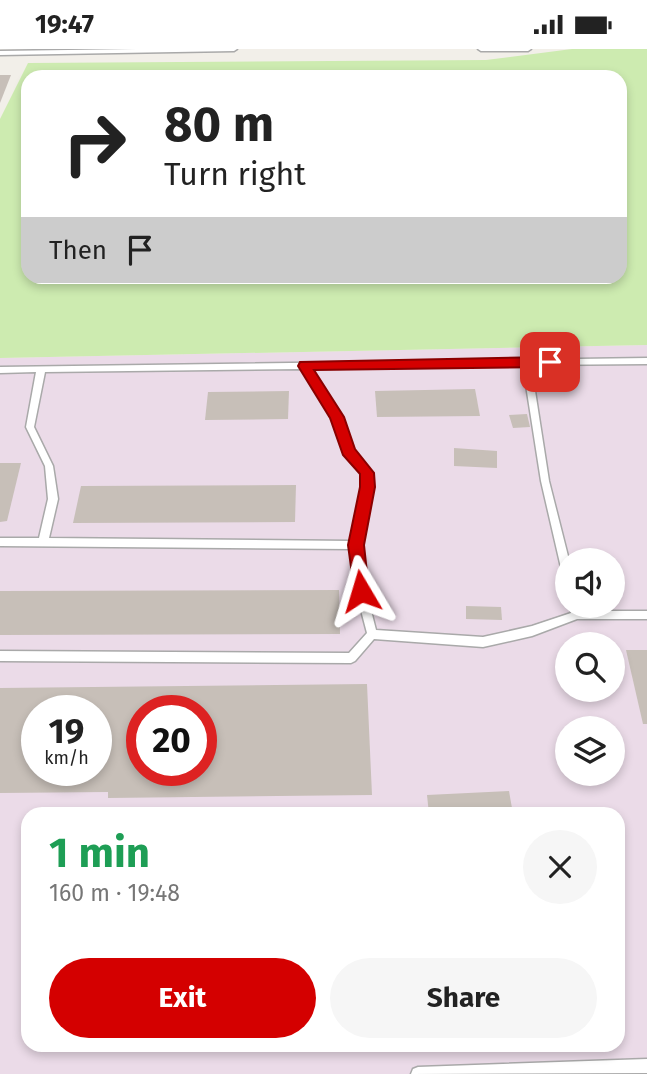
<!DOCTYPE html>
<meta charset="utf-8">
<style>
:root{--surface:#fff;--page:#f6f6f6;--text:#222;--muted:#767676;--accent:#d40000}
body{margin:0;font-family:"Fira Sans",sans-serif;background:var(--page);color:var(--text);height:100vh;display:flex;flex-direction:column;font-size:26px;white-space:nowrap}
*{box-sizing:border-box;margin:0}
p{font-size:23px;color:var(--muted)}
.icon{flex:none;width:38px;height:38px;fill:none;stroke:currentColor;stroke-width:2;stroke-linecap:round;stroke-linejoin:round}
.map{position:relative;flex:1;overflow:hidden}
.side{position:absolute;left:21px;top:758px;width:604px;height:245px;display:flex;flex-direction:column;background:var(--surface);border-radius:21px;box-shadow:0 4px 10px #0003}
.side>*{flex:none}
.banner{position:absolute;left:21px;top:21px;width:606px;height:214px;border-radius:21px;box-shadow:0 4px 10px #0003;background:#fff;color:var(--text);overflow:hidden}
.controls{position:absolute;left:555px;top:499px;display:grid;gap:14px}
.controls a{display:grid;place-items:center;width:70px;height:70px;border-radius:50%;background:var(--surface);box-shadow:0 4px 10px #0003;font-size:35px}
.speed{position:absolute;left:21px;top:646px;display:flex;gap:14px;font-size:35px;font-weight:700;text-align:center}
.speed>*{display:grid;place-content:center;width:91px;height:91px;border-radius:50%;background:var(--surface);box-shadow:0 4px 10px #0003;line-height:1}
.speed small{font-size:18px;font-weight:400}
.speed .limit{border:10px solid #d22;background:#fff;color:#111}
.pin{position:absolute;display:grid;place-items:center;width:60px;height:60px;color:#fff;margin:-30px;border-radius:14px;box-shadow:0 4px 10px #0006}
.me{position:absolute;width:77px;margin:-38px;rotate:353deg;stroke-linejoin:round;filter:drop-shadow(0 0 5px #0008)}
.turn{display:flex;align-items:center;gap:24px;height:147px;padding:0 28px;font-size:32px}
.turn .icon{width:91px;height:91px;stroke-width:2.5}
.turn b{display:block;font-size:49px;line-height:60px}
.then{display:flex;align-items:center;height:66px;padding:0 28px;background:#0003;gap:14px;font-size:26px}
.round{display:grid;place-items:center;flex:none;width:74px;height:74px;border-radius:37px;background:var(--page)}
.headline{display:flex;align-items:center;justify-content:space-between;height:119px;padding:0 28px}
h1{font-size:42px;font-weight:700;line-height:52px;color:#1e9e55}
.cta{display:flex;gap:14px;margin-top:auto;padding:14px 28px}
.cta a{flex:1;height:80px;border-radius:42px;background:var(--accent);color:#fff;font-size:28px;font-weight:700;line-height:80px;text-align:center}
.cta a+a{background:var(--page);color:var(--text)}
.status{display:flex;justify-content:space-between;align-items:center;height:49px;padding:0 35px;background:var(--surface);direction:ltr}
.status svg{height:19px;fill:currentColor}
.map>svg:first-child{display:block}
.industrial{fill:#ebdbe8;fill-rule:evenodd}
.grass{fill:#cdebb0;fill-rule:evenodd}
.building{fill:#c7bfb8;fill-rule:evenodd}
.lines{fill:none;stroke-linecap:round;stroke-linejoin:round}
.service-casing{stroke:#a9a9a9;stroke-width:3}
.service{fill:#fff;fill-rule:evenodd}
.route{fill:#d40000;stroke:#8a0000;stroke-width:2}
</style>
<div class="status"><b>19:47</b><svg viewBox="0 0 49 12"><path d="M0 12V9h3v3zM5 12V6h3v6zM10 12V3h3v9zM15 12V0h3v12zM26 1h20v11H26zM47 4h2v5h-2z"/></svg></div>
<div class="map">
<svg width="647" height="1025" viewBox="0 0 647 1025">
<rect width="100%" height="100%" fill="#f2efe9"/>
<path class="industrial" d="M647,296V1025H0V309ZM567,511H612V556H567ZM567,595H612V640H567ZM37,662H96V721H37ZM142,662H201V721H142ZM567,679H612V724H567ZM28,765H618V996H28Z"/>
<path class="grass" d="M572,0H647V296L0,309V70L28,14L486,11ZM28,28H620V228H28Z"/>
<g class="building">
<path d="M0,26H11L0,54Z"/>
<path d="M475,340L480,367L377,368L375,342Z"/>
<path d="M289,342L288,370L205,371L208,343Z"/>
<path d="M527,365L530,378L513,379L509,366Z"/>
<path d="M454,399L497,402V419L454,417Z"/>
<path d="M0,414H21L7,472L0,473Z"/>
<path d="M296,436L295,473L73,474L81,437Z"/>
<path d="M339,541L340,585L0,586V542Z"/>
<path d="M466,557L501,558L502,571L466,570Z"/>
<path d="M626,601H647V675H643Z"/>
<path d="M367,635L372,746L108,749V743L0,744V639ZM37,662H96V721H37ZM142,662H201V721H142Z"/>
<path d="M509,742L513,765H429L427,746Z"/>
</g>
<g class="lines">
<g class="service-casing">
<g id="service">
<path d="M136,0H237L234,2L0,6V2Z"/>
<path d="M478,0H531L528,2H481Z"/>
<path d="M647,309V315L531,316L549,432L569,511H567V527L564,526L562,523L541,432L523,317L311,320L341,368L353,401L371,424L372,438L361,496L366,542L376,581L483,588L532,577L571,564L570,556H580L581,562H647V570H577L532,587L483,598L374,590L355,612L351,614L0,612V602L349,604L367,584L356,542L352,500L0,497V489H39L48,450L45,417L26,378L36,323L0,324V318ZM303,320L333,368L346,404L363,425L362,438L352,492L49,489L58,450L53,417L34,378L45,323Z"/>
<path d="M647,1010V1024L411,1025L413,1020L418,1018Z"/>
</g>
</g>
<use href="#service" class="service"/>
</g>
<path class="route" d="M550,308L557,313L550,318L314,321L344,368L355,400L374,424L375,438L364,496L369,542L367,547H355L348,496L360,438V425L343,406L330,369L298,317L300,313Z"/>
</svg>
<div class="controls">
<a><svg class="icon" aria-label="sound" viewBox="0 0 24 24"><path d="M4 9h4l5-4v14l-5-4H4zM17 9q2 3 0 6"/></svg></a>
<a><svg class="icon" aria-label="search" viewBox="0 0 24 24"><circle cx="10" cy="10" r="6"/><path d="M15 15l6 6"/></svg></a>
<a><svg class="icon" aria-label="layers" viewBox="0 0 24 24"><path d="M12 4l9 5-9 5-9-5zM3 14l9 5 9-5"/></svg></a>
</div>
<div class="speed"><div>19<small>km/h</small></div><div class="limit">20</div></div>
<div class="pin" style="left:550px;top:313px;background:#d93025"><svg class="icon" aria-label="arrive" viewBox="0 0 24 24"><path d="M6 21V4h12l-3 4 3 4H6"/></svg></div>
<svg class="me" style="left:361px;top:542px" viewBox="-20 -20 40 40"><path d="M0-17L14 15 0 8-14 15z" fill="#d40000" stroke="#fff" stroke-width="4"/></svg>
<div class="banner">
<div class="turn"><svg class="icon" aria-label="right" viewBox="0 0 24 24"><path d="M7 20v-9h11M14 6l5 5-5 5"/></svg><div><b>80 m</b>Turn right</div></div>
<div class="then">Then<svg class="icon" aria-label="arrive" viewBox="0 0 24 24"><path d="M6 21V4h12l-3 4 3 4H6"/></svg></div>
</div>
<section class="side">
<div class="headline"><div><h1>1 min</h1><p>160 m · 19:48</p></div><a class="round"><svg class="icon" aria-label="close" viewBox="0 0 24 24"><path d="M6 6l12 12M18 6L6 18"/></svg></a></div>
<div class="cta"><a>Exit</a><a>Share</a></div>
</section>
</div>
